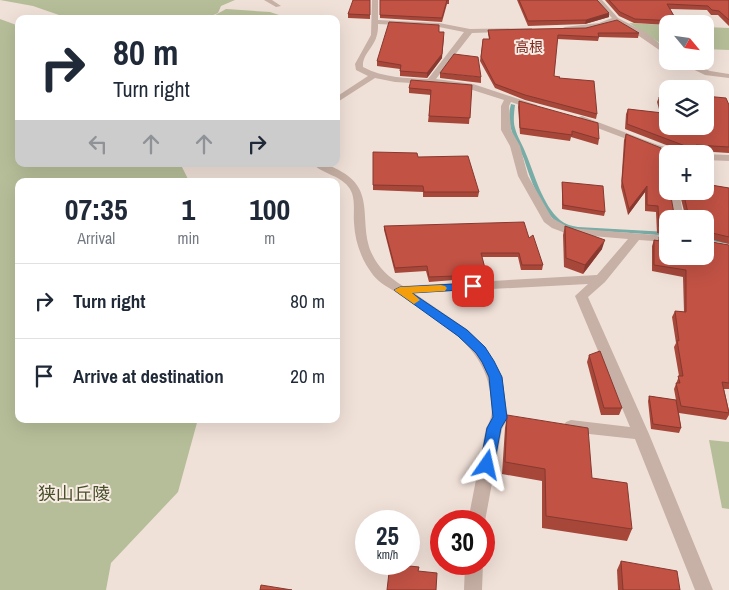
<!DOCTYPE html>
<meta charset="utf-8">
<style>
:root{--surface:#fff;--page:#f6f6f7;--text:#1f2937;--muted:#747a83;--line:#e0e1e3}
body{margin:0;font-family:"Archivo Narrow","Noto Sans JP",sans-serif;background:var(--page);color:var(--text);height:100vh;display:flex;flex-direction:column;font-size:19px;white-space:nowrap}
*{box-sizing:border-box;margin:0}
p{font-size:16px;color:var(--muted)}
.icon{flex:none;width:28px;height:28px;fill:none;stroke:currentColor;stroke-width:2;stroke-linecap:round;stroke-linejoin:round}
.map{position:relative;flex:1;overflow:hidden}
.side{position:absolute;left:15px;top:178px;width:325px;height:245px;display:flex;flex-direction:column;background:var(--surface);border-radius:10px;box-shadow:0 5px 20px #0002}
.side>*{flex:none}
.top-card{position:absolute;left:15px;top:15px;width:325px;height:152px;border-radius:10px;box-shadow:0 5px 20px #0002;background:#fff;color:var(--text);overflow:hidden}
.needle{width:32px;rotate:119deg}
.fabs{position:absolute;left:659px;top:15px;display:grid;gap:10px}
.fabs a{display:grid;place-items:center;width:55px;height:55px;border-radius:10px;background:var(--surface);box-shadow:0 5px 20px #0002;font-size:25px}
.speed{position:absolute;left:355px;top:510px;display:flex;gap:10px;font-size:25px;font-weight:700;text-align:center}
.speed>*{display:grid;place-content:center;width:65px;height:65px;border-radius:50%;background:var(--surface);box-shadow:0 5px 20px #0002;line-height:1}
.speed small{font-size:12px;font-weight:400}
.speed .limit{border:8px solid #d22;background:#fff;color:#111}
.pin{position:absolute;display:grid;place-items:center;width:42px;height:42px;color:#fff;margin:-21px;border-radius:10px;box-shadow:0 2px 8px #0006}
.me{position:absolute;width:55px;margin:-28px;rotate:11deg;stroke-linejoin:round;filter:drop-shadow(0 0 4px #0008)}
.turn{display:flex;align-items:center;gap:18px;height:105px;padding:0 15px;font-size:22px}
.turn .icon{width:65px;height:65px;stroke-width:2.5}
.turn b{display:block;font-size:35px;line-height:42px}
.lanes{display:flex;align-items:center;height:48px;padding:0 15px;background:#0003;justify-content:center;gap:25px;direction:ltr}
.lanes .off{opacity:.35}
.eta{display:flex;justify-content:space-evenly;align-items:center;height:85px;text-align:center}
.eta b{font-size:30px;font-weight:700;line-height:35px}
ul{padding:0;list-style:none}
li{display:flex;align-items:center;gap:15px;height:75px;padding:0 15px;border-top:1px solid var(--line)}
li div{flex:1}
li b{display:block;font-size:19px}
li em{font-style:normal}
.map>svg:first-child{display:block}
.green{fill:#b6be99}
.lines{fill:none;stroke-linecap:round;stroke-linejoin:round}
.stream{fill:#78aca7;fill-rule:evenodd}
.minor{fill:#c7b0a5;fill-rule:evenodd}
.wall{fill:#a6473a}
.shaded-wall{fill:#873930}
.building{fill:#c15244;stroke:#873930}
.route{fill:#1a73e8;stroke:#114b97}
.slow{fill:#f59e0b}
.labels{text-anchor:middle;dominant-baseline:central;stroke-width:4;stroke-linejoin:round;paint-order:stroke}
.far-neighbourhood-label{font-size:14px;fill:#7f2c22;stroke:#f8ece4}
.near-park-label{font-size:18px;fill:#47502b;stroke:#f8ece4}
</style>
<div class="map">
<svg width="729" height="590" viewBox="0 0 729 590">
<rect width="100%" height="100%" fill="#f0e1d8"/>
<g class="green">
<path d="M0,0H235L221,6L218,13L205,19H92L59,15L33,6Z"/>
<path d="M226,9L270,12L279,15L277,19H208Z"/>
<path d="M0,19L19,26V164H188L182,167L189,181H19V419H198L178,492L111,563L106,590H0Z"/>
<path d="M629,23L667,25V46C663,46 637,28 629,23Z"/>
<path d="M705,27L729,28V50L705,49Z"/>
<path d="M709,440L729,442V509L722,508Z"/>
</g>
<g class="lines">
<g class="stream">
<path d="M511,104L515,105C514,113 513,121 515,128C517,137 523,145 526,154C535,175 542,204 560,220C565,224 571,226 578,227L668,232V236C650,234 632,233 614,232C598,231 574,233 561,225C542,214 530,178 524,159C516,139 505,127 511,104Z"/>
<path d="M705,236L729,240V244L705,240Z"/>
</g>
<g class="minor">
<path d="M264,0H272L281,6L276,7Z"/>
<path d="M372,0H378V20L439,23L470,29L532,28V30L530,31L472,33L436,79L473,84L537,105V109L534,110L511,102L509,106L511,130L520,146L528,176L552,218L570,228L668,236V242L639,240L605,282L588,297L649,434L713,590H695L635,439L571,432L566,430L563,426L566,422L571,420L630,427L575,296L588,284L414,293L468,330L485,347L502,377L508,418L502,429L485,521L484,523V521H468L486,428C495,412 491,409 490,392C484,343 434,319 397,293C390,288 379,283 373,275C361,259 355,242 354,223C353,212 356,199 350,189C341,175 324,175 313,164C324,163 332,166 342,172C376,191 358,223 372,254C379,269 389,277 403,286L597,275L628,239L568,234L552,228L544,222L518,176L510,146L501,130V106L504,100L460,86L395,82L375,78L336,103V97L368,76L356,70L355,64L371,35ZM378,24L439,27L464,32L428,79C405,78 384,78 363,67C362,51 379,47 378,24Z"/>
<path d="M595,0H602L618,18L645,32L668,50V56L639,36L615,22L600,27L563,30V28L565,27L599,23L612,18Z"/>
<path d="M676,61H687L710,71L729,74V78L705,75Z"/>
<path d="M582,116L658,145L683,152L685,154H668V169L665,168L661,152L579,121V117Z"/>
<path d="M705,154L729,155V161L705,160Z"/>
<path d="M669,191H679L684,219H673Z"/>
<path d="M465,564H483L482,590H464Z"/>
</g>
</g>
<g class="wall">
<path d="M370,0V19L348,18V14Z"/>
<path d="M380,0H449V4H447L442,22L380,18Z"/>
<path d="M517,0H597L609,17L585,24L528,26Z"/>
<path d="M605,0H729V26L718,15H711L707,10L670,9L677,21L676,24H668V25L634,23L619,16Z"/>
<path d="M488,30L639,33L638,38L599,37L598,41L557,39L554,76L597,114L596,119L525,100L495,88L480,61L483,39H489L488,34Z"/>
<path d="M442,58L427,78L400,76V69L377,66V61Z"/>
<path d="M440,73L481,77V83L440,78Z"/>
<path d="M472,85L469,124L428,122L431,95L409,93V88Z"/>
<path d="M659,97L729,105V153L698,151L699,154H671L672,150H679L625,129L626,114L628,109L660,113L657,102Z"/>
<path d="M519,101L599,139L598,145L571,137L570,141L520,134L518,107Z"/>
<path d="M626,134L665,163L668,191L674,214L685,215L679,191H705L711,185L729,188V244L706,238V241L729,245V389H724L729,411V415L726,420L679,413L681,428L679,433L651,429L648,401L649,396L676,400L674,389L679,376L674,347L676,343L672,317L675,311L684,312L683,277L652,271V246L654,240L658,241L659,237L705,256L668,219V236L657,233L656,212L645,211V192L628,215L621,187L624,140Z"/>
<path d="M373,152L418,157L479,192L478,197H423V192L373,190Z"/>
<path d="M562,182L605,212L604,216L562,209Z"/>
<path d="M384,226L529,238L543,265L542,270H521L518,257H482L486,272L485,276L455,277L454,280L429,282L426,271L395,273L384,230Z"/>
<path d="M565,226L602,249L583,274L564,267L563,235Z"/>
<path d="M589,355L622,408L619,415H601L587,362Z"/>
<path d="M507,415L592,478L632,529L627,541L542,528V481L502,474L505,428Z"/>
<path d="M621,561L680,590H618L617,570Z"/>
</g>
<g class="shaded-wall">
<path d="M609,13V17L585,24L586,20Z"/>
<path d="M444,36L442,58L427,78V73Z"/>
<path d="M647,186L645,192L628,215L629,209Z"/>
<path d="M605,240L602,249L583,274L585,265Z"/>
</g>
<g class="building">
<path d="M353,0H370V15L348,14Z"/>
<path d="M380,0H449H447L442,18L380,15Z"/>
<path d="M519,0H597L609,13L586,20L528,21Z"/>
<path d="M609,0H729V20L719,11L712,10L708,6L667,4L677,21L635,19L620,12Z"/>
<path d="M617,20L639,33H598L599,37L558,35L554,76L560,77L559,78L594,81L597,114L525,95L495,84L481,57L483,39H490L488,30L586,28Z"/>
<path d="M389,22L439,25V32H444L442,54L427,73L400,71L401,65L377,61Z"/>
<path d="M454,54L478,57L481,77L440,73Z"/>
<path d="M411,80L472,85L470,118L429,116L431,90L409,88Z"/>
<path d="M705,96L726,98L729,105V147L696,145L699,154H672V150H687L688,147L627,124L628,109L663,113L659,97L668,98V126H705Z"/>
<path d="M519,101L598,123L599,139L572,131V135L520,128Z"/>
<path d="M626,134L661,148L665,163L668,164V191H670L674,214L686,215L688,213L683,191H705V169L711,185L729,188V237L708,232L705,234L706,241L729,245V383L722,382L729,413L681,406L676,383H680L678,376H683L677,340L679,341L675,311L686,312V270L654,265V240L660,241L659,237H668V256H705V219H668V229L659,227L658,206L647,205V186L629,209L622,181Z"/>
<path d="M373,152L417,153L418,157L468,156L479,192H424L423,186L373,185Z"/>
<path d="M562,182L603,186L605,212L563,205Z"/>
<path d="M524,222L529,238L533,235L543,265H522L519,253H481L486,272H454L455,276L429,277L427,266L395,268L384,226Z"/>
<path d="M565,226L605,240L585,265L566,258Z"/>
<path d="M600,351L622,408H604L589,355Z"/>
<path d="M649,396L676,400L681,428L653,424Z"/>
<path d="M507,415L588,428L592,478L627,483L632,529L546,516L545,469L505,462Z"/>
<path d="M621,561L677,571L680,590H623Z"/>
<path d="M390,564L419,567L418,571L437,573L436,590H387Z"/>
<path d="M261,585L292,590H260Z"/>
</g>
<path class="route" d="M473,283L477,284L478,286L477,289L412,293L467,330L485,347L494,361L502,377L507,418L501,428L494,465L492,469L487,471L482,469L480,465L487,428L493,417L489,377L482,362L476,353L458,336L394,290L400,287Z"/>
<path class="slow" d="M441,285L445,286L447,288L445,291L412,293L420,300L414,304L394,290L400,287Z"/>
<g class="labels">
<g class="far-neighbourhood-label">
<text x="529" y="47">高根</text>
</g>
<g class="near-park-label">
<text x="74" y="493">狭山丘陵</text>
</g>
</g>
</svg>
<div class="fabs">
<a><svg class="needle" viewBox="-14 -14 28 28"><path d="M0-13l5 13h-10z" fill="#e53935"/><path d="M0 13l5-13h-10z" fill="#747a83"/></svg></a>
<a><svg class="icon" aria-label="layers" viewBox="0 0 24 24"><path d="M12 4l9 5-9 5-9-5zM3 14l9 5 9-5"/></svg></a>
<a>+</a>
<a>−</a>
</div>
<div class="speed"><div>25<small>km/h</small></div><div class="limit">30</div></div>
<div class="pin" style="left:473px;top:286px;background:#d93025"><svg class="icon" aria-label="arrive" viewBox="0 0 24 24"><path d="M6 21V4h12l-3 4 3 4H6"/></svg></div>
<svg class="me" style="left:487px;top:465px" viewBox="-20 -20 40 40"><path d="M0-17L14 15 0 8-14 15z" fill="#1a73e8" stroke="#fff" stroke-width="4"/></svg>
<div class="top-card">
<div class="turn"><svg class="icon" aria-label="right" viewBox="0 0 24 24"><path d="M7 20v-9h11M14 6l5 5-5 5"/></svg><div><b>80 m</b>Turn right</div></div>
<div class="lanes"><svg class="icon off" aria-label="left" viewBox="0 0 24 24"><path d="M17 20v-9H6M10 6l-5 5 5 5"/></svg><svg class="icon off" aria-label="ahead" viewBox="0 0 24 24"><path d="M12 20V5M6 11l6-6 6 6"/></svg><svg class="icon off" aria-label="ahead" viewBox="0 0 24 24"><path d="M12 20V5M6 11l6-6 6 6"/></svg><svg class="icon" aria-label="right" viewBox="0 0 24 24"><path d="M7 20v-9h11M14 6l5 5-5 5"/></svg></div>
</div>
<section class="side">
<div class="eta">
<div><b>07:35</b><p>Arrival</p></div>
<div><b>1</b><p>min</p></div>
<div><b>100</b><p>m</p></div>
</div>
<ul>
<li><svg class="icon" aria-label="right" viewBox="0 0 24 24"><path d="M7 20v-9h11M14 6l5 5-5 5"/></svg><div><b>Turn right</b></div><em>80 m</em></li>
<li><svg class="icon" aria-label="arrive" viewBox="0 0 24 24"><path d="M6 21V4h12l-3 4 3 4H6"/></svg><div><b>Arrive at destination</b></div><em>20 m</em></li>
</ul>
</section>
</div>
